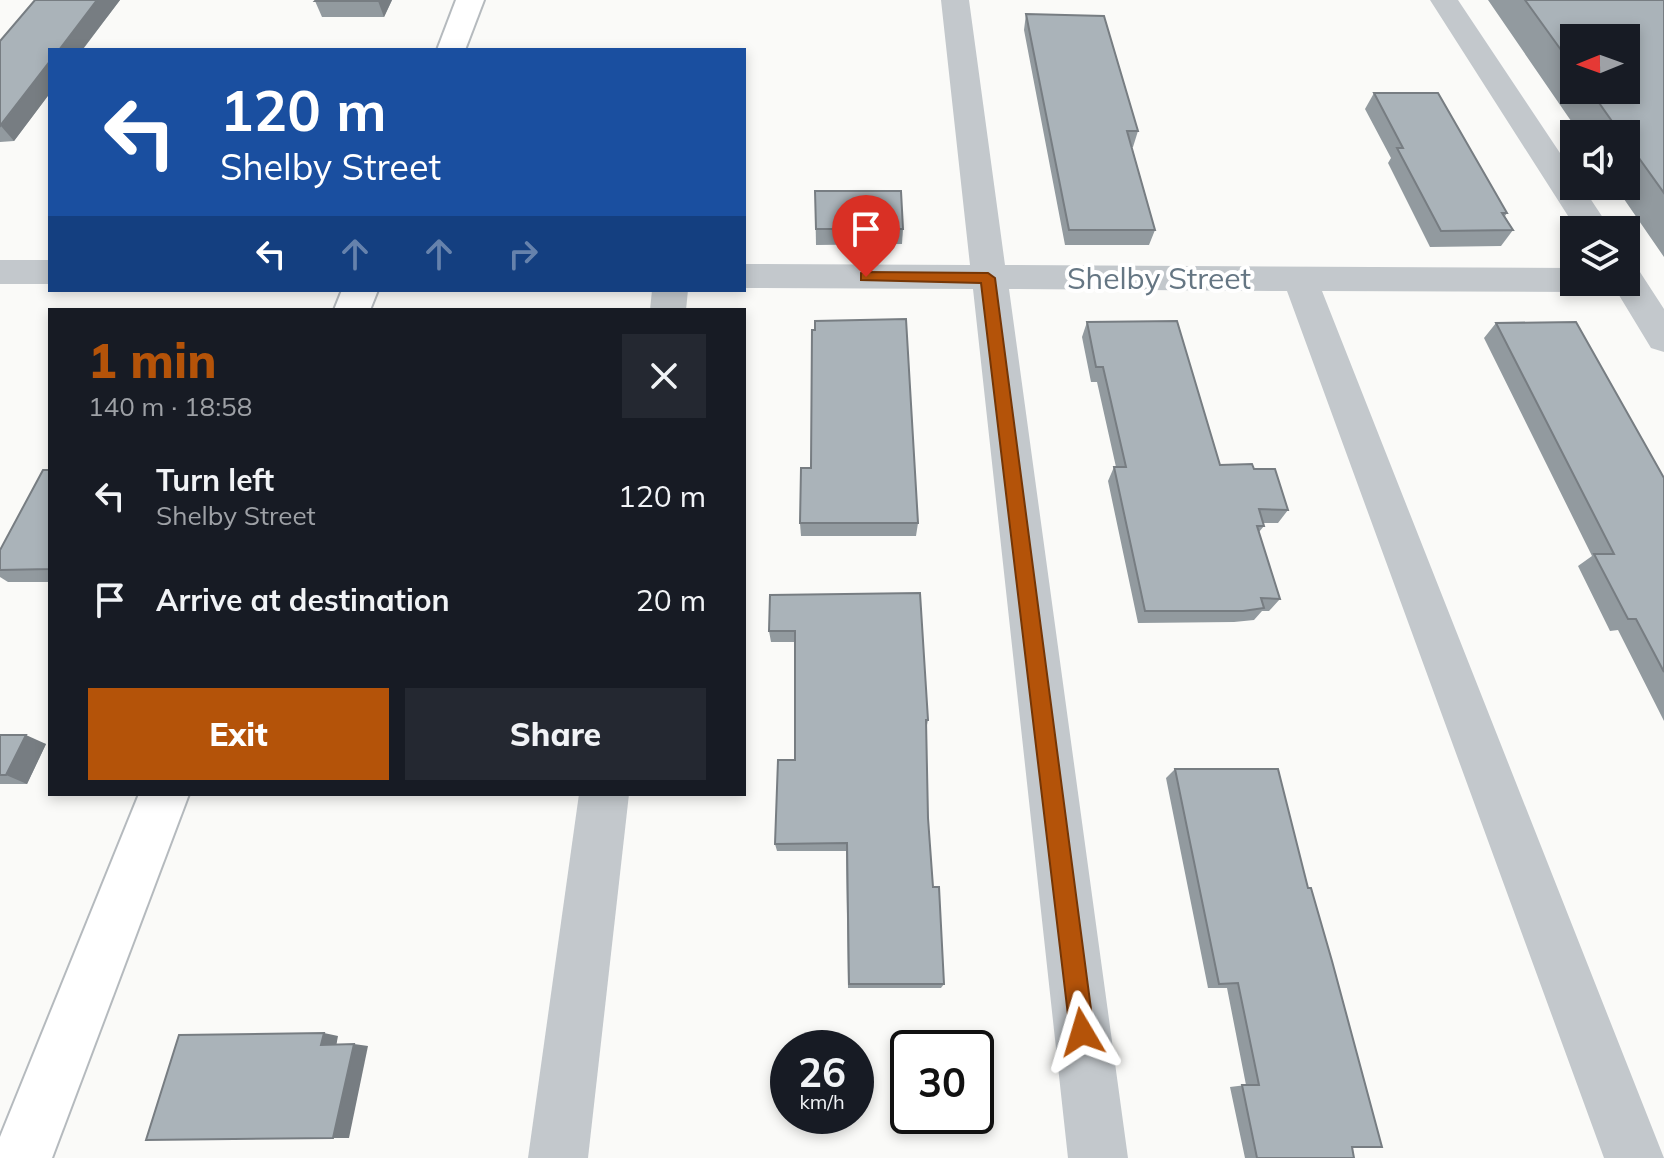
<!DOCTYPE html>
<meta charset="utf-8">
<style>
:root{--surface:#171b24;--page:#242831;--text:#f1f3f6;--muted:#9ea1a6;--accent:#b45309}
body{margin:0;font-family:Mulish,sans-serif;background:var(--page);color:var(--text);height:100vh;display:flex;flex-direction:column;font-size:30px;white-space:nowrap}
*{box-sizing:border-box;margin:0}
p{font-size:26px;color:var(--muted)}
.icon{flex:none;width:44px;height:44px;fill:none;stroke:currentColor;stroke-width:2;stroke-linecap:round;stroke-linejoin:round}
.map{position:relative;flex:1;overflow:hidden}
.sheet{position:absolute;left:48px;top:308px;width:698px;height:488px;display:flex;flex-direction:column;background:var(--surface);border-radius:0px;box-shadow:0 4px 12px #0003}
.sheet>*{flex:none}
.guide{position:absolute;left:48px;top:48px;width:698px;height:244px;border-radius:0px;box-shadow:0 4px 12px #0003;background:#1a4fa0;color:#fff;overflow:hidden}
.needle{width:52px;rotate:269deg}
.fabs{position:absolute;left:1560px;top:24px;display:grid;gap:16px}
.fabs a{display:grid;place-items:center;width:80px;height:80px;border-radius:0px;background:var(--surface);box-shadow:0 4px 12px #0003;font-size:40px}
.speed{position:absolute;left:770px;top:1030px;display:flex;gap:16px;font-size:40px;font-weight:700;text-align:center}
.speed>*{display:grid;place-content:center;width:104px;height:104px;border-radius:50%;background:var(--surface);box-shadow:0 4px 12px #0003;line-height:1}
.speed small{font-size:20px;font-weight:400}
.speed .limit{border:4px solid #111;border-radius:12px;background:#fff;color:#111}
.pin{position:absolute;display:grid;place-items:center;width:68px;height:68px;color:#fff;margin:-82px -34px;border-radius:50% 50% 50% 0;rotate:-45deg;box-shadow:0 0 8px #0007}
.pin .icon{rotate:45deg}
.me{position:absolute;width:88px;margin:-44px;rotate:353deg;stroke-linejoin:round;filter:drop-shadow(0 0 6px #0008)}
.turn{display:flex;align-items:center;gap:28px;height:168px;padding:0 40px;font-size:36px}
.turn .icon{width:104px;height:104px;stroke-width:2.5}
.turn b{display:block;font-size:56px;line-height:68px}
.lanes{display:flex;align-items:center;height:76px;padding:0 40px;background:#0003;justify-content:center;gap:40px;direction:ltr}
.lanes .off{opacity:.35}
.round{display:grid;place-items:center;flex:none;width:84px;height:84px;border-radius:0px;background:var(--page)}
.head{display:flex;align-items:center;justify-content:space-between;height:136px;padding:0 40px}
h1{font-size:48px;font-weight:800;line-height:60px;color:var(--accent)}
.action{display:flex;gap:16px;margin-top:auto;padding:16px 40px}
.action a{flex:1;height:92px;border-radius:0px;background:var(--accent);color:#fff;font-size:32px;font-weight:800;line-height:92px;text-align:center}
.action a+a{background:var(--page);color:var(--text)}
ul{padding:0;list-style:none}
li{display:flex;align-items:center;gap:24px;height:104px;padding:0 40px}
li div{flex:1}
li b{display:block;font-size:30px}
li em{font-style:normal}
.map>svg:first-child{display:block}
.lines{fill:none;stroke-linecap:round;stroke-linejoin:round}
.major-casing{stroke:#b5babe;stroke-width:4}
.minor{fill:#c3c8cc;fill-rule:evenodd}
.major{fill:#fff;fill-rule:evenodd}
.wall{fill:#929a9f;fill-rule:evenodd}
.shaded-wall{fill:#777d82}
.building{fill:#aab3b9;stroke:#777d82;stroke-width:2}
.route{fill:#b45309;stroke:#753606;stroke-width:2}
.labels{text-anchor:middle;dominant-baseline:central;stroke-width:8;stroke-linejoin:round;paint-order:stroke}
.street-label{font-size:30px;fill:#657683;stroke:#fff}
</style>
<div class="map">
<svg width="1664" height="1158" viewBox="0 0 1664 1158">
<rect width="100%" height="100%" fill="#fafaf8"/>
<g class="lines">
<g class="major-casing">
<g id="major">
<path d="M456,0H484L465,50H437Z"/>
<path d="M342,290H378L370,310H334Z"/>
<path d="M139,794H189L52,1158H0V1137Z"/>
</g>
</g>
<g class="minor">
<path d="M941,0H969L1005,265L1574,268V282H1590L1587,289L1574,292L1322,291L1664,1158H1604L1287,291L1009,289L1128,1158H1068L973,289L744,288V264L970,265Z"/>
<path d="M1430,0H1458L1574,174V186H1582L1611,230H1577Z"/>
<rect x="0" y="260" width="50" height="24"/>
<path d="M1626,266L1638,269L1664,309V352L1651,348L1611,282H1626Z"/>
<path d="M652,290H688L686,310H650Z"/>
<path d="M579,794H629L588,1158H528Z"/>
</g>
<use href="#major" class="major"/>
</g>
<g class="wall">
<path d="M35,0H120L14,141L0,142V41Z"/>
<path d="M316,0H392L384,17H322L315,1Z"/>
<path d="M1488,0H1664V257L1615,186H1626V134H1580ZM1574,38L1626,90H1574Z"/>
<path d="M1026,14L1138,131L1133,147H1132L1155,230L1149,245H1065L1024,30Z"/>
<path d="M1374,93L1507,213L1505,216L1513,230L1501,246L1430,247L1388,163L1391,158L1365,109Z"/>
<path d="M815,191L903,229L902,244L816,245Z"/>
<path d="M1087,322L1220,465L1254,469L1288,510L1278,523H1263L1264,526L1259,532L1280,599L1269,611H1262L1254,620L1234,622L1138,623L1108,481L1114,467H1116L1097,382H1091L1082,337Z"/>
<path d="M1496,323L1664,478V721L1618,630L1610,631L1578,566L1592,556L1484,338Z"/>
<path d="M50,470V582H8L0,577V550Z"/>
<path d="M800,523H918L916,536H801Z"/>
<path d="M770,595L928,720L926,730L928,818L933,887L944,984L941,988H848L846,851H777L775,844L795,760V642H771L769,631Z"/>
<path d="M0,735L46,744L27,784H0Z"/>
<path d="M1175,769L1352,1147L1354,1158H1245L1230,1087L1246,1085L1227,988H1208L1166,778Z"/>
</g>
<g class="shaded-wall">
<path d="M97,0H120L82,50H59Z"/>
<path d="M378,0H392L384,17L378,1Z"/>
<path d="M50,61V93L14,141L1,126Z"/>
<path d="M26,735L46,744L27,784L6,775Z"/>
<path d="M324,1033L338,1036L336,1047L321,1045Z"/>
<path d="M354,1044L368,1046L349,1138H333Z"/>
</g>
<g class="building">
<path d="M35,0H97L59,50H50V61L0,126V41Z"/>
<path d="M316,0H378V1H315Z"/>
<path d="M1525,0H1664V193L1626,140V134H1621L1590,90H1626V38H1574V68Z"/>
<path d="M1026,14L1104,16L1138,131H1127L1155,230H1069Z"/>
<path d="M1374,93H1438L1507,213H1502L1513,230L1441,231L1397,148H1403Z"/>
<path d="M815,191H901L903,229H816Z"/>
<path d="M906,319L918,523H800L801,468H811L812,330H815V321Z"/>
<path d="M1177,321L1220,465L1252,464L1254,469H1275L1288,510L1259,509L1264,526H1257L1280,599L1261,598L1264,608L1243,611H1145L1114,467H1126L1103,367H1096L1087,322Z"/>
<path d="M1576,322L1664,478V672L1636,619H1628L1594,554H1614L1496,323Z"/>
<path d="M43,470H50V569L0,570V550Z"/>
<path d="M920,593L928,720H926L928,818L933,887H939L944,984H849L847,843L775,844L778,760H795V631H769L770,595Z"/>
<path d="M0,735H26L6,775H0Z"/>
<path d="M1175,769H1278L1308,888H1311L1332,961L1382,1147H1352L1354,1158H1257L1242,1085H1259L1238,983L1219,984Z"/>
<path d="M324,1033L321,1045L354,1044L333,1138L146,1140L179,1035Z"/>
</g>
<path class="route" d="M866,272L988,273L995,278L1094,1032L1091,1041L1082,1044L1074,1041L1070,1032L981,283L861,280V273Z"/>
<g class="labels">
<g class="street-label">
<text x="1159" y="278">Shelby Street</text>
</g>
</g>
</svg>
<div class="fabs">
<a><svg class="needle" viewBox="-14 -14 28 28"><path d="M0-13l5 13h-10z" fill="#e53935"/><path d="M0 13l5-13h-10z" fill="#9ea1a6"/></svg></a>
<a><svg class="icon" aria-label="sound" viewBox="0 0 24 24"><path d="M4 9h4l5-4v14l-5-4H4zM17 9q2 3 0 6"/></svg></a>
<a><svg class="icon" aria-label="layers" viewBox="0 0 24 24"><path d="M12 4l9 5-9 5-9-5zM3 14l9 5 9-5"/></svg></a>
</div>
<div class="speed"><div>26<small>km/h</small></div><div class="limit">30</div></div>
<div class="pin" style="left:866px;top:277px;background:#d93025"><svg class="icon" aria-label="arrive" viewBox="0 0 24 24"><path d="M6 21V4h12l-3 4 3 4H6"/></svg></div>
<svg class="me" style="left:1082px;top:1032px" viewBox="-20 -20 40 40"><path d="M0-17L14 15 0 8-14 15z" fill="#b45309" stroke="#fff" stroke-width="4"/></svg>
<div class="guide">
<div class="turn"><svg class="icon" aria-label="left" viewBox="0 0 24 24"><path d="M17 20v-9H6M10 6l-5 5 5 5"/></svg><div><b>120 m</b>Shelby Street</div></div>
<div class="lanes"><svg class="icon" aria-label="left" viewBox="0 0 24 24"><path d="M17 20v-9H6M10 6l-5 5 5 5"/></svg><svg class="icon off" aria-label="ahead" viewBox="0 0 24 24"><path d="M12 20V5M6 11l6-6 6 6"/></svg><svg class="icon off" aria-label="ahead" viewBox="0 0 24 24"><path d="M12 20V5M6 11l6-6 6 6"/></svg><svg class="icon off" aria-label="right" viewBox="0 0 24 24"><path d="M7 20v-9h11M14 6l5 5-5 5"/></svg></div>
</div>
<section class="sheet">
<div class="head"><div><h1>1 min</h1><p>140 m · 18:58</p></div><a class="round"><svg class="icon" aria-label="close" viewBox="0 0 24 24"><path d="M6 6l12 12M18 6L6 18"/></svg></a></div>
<ul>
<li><svg class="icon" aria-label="left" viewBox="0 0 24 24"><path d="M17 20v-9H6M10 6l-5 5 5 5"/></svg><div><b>Turn left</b><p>Shelby Street</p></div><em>120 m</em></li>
<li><svg class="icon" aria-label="arrive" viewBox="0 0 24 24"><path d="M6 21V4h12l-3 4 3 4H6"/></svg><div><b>Arrive at destination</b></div><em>20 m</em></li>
</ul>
<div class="action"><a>Exit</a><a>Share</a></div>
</section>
</div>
